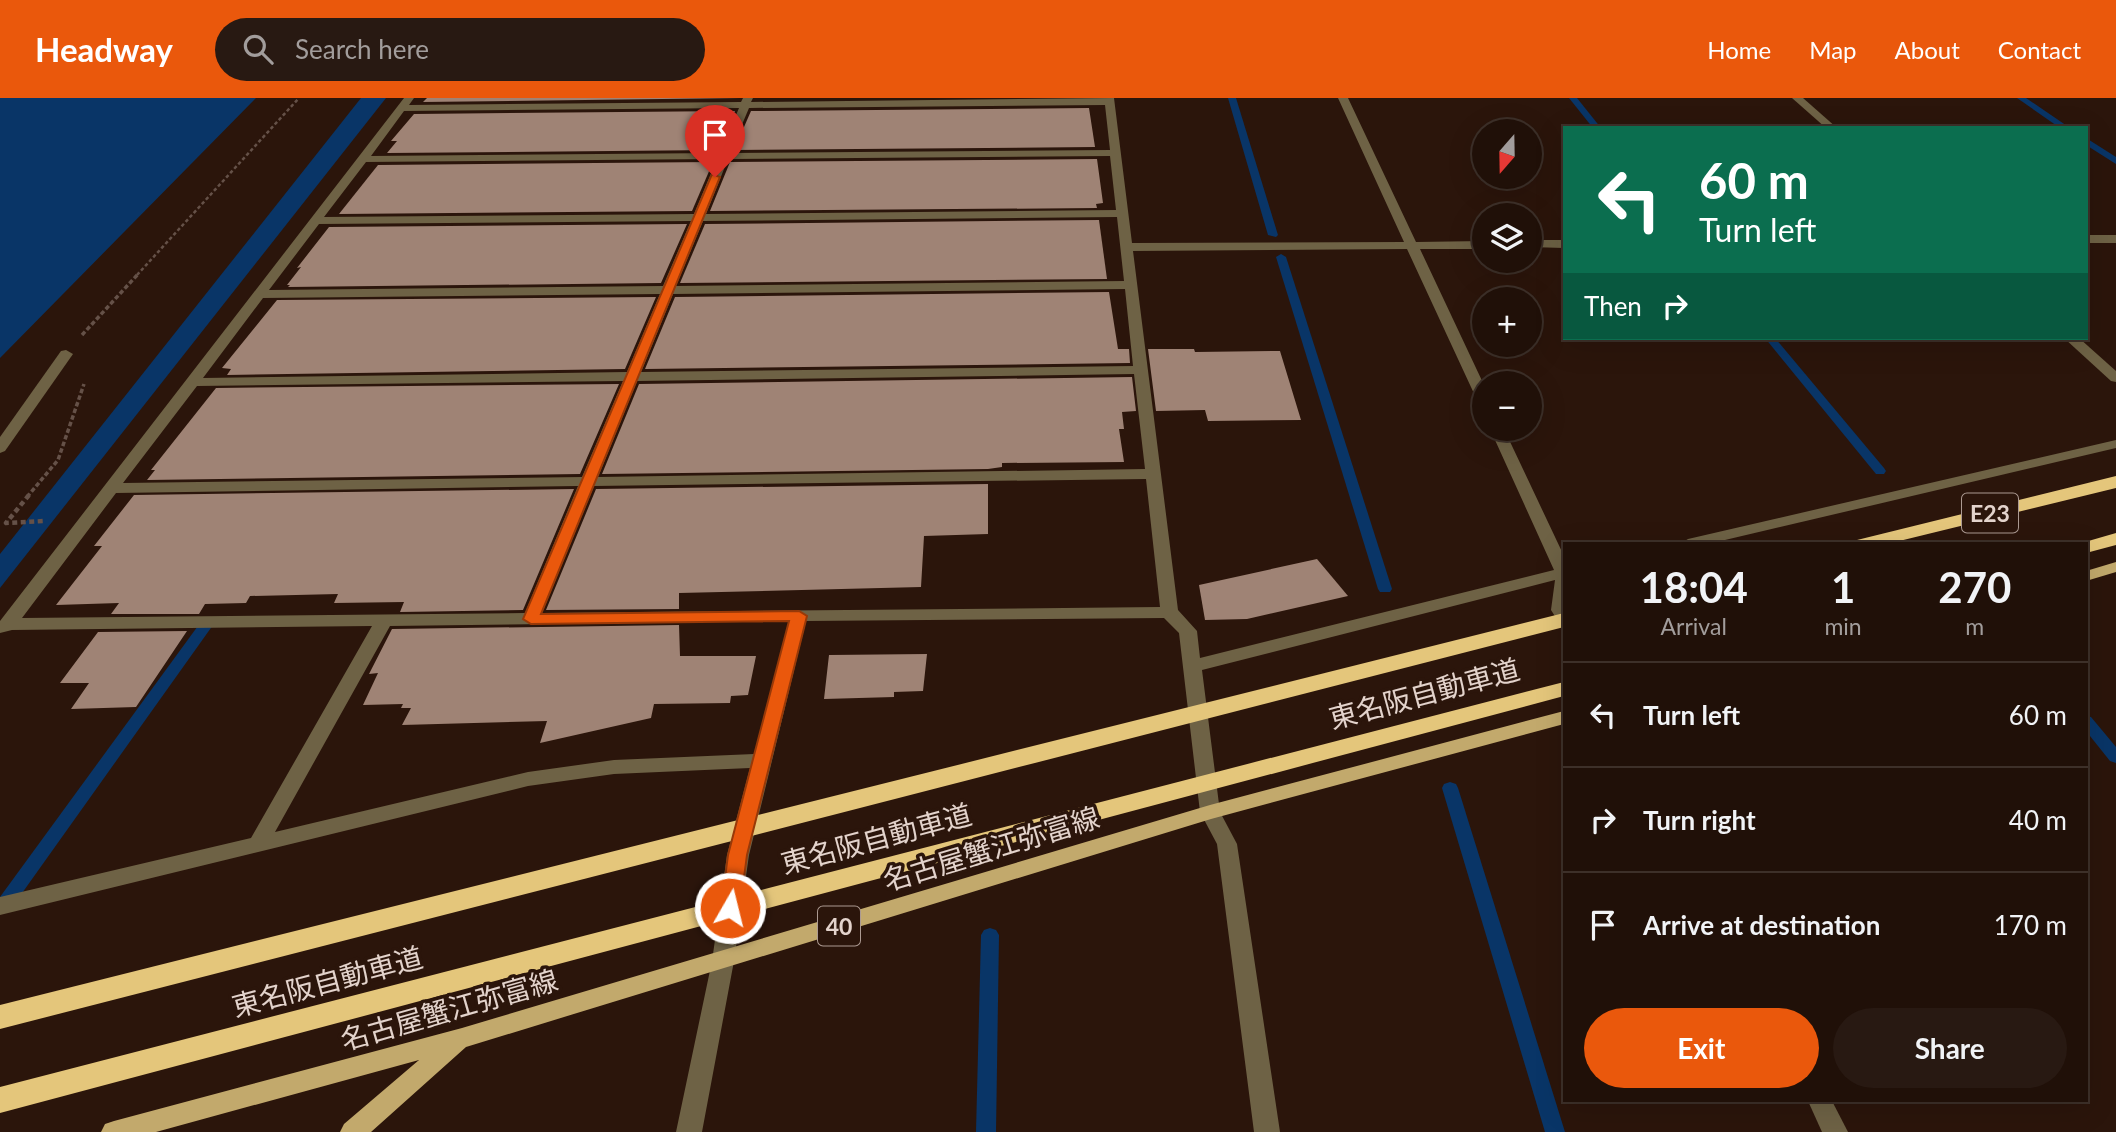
<!DOCTYPE html>
<meta charset="utf-8">
<style>
:root{--surface:#201008;--page:#281912;--text:#f1f3f6;--muted:#a29d9c;--line:#3d3029;--accent:#ea580c}
body{margin:0;font-family:Lato,"Noto Sans JP",sans-serif;background:var(--page);color:var(--text);height:100vh;display:flex;flex-direction:column;font-size:26px;white-space:nowrap}
*{box-sizing:border-box;margin:0}
p{font-size:23px;color:var(--muted)}
.icon{flex:none;width:38px;height:38px;fill:none;stroke:currentColor;stroke-width:2;stroke-linecap:round;stroke-linejoin:round}
.map{position:relative;flex:1;overflow:hidden}
.side{position:absolute;left:1563px;top:444px;width:525px;height:560px;display:flex;flex-direction:column;background:var(--surface);border-radius:0px;box-shadow:0 7px 28px #0002,0 0 0 2px var(--line)}
.side>*{flex:none}
.hud{position:absolute;left:1563px;top:28px;width:525px;height:214px;border-radius:0px;box-shadow:0 7px 28px #0002,0 0 0 2px var(--line);background:#0b6e4f;color:#fff;overflow:hidden}
.needle{width:46px;rotate:200deg}
.controls{position:absolute;left:1472px;top:21px;display:grid;gap:14px}
.controls a{display:grid;place-items:center;width:70px;height:70px;border-radius:50%;background:var(--surface);box-shadow:0 7px 28px #0002,0 0 0 2px var(--line);font-size:35px}
.pin{position:absolute;display:grid;place-items:center;width:60px;height:60px;color:#fff;margin:-72px -30px;border-radius:50% 50% 50% 0;rotate:-45deg;box-shadow:0 0 7px #0007}
.pin .icon{rotate:45deg}
.me{position:absolute;width:77px;margin:-38px;rotate:8deg;stroke-linejoin:round;filter:drop-shadow(0 0 5px #0008)}
.turn{display:flex;align-items:center;gap:24px;height:147px;padding:0 21px;font-size:32px}
.turn .icon{width:91px;height:91px;stroke-width:2.5}
.turn b{display:block;font-size:49px;line-height:60px}
.then{display:flex;align-items:center;height:66px;padding:0 21px;background:#0003;gap:14px;font-size:26px}
.eta{display:flex;justify-content:space-evenly;align-items:center;height:119px;text-align:center}
.eta b{font-size:42px;font-weight:700;line-height:49px}
.cta{display:flex;gap:14px;margin-top:auto;padding:14px 21px}
.cta a{flex:1;height:80px;border-radius:42px;background:var(--accent);color:#fff;font-size:28px;font-weight:700;line-height:80px;text-align:center}
.cta a+a{background:var(--page);color:var(--text)}
ul{padding:0;list-style:none}
li{display:flex;align-items:center;gap:21px;height:105px;padding:0 21px;border-top:2px solid var(--line)}
li div{flex:1}
li b{display:block;font-size:26px}
li em{font-style:normal}
header{display:flex;align-items:center;gap:42px;box-sizing:border-box;height:98px;padding:0 35px;background:var(--accent);color:#fff}
header strong{font-size:33px}
nav{display:flex;gap:38px;margin-inline-start:auto;font-size:24px}
.search{width:490px;height:63px;background:var(--page);display:flex;align-items:center;gap:18px;box-sizing:border-box;padding:0 24px;border-radius:38px;color:var(--muted);font-size:26px}
.map>svg:first-child{display:block}
.water{fill:#093567}
.lines{fill:none;stroke-linecap:round;stroke-linejoin:round}
.stream{fill:#093567;fill-rule:evenodd}
.building{fill:#9f8375}
.path-far2{stroke:#655148;stroke-width:2.5;stroke-dasharray:3.5 2.5;stroke-linecap:butt}
.path-far1{stroke:#655148;stroke-width:3.5;stroke-dasharray:4.5 2.5;stroke-linecap:butt}
.path{stroke:#655148;stroke-width:4.5;stroke-dasharray:5 3.5;stroke-linecap:butt}
.minor{fill:#6e6245;fill-rule:evenodd}
.major{fill:#c2a96c;fill-rule:evenodd}
.highway{fill:#e4c67b;fill-rule:evenodd}
.route{fill:#ea580c;stroke:#983908;stroke-width:2}
.labels{text-anchor:middle;dominant-baseline:central;stroke-width:7;stroke-linejoin:round;paint-order:stroke}
.shield{fill:#2b150b;stroke:#ac9a92;stroke-width:2}
.shield-label{font-size:23px;font-weight:bold;fill:#e3d3cc}
.near-street-label{font-size:28px;fill:#e3d3cc;stroke:#2b150b}
</style>
<header>
<strong>Headway</strong>
<div class="search"><svg class="icon" aria-label="search" viewBox="0 0 24 24"><circle cx="10" cy="10" r="6"/><path d="M15 15l6 6"/></svg>Search here</div>
<nav><a>Home</a><a>Map</a><a>About</a><a>Contact</a></nav>
</header>
<div class="map">
<svg width="2116" height="1034" viewBox="0 0 2116 1034">
<rect width="100%" height="100%" fill="#2b150b"/>
<g class="water">
<path d="M0,0H256L0,260Z"/>
<path d="M361,0H386L0,490V456Z"/>
</g>
<g class="lines">
<g class="stream">
<path d="M1228,0H1236L1278,137L1276,139L1268,137Z"/>
<path d="M1569,0H1577L1601,30H1593Z"/>
<path d="M2017,0H2026L2070,30H2060Z"/>
<path d="M2086,40L2116,59V66L2086,47Z"/>
<path d="M1281,156L1286,159L1392,491L1390,494H1380L1378,491L1276,159Z"/>
<path d="M1765,240H1775L1884,370L1886,373L1884,376H1876Z"/>
<path d="M208,520L215,524L213,527L10,812L0,813V799L203,521Z"/>
<path d="M2086,618L2091,619L2116,649V665L2110,663L2086,633Z"/>
<path d="M1450,684L1456,686L1458,690L1565,1034H1545L1442,690L1444,686Z"/>
<path d="M990,830L996,832L999,837L996,1034H976L981,837L984,832Z"/>
</g>
</g>
<g class="building">
<path d="M427,0H740L423,4Z"/>
<path d="M1089,10L1095,49L734,52L751,13Z"/>
<path d="M735,13L718,52L387,55L397,43H391L414,16Z"/>
<path d="M1097,61L1103,105L1096,106L1097,110L710,113L730,64Z"/>
<path d="M713,64L692,113L339,116L378,67Z"/>
<path d="M1099,122L1107,181L680,185L705,126Z"/>
<path d="M687,126L661,185L288,189L290,187H287L301,169L297,170L329,129Z"/>
<path d="M1109,194L1118,251H1129L1130,265L645,271L675,199Z"/>
<path d="M656,199L625,271L227,277L231,271L222,270L277,202Z"/>
<path d="M1148,251H1194L1195,254L1280,253L1301,322L1208,323L1205,312L1156,313Z"/>
<path d="M1132,279L1136,313L1122,314L1124,331H1119L1124,364L1002,365V369L988,371L602,376L639,286Z"/>
<path d="M619,286L580,376L147,382L155,372H151L216,290Z"/>
<path d="M988,386V436L924,438L921,489L679,495V511L546,512L596,391Z"/>
<path d="M574,391L523,512L400,514L404,504L334,505L338,496L250,498L246,505L205,506L199,516H111L119,505L56,507L102,448H94L134,397Z"/>
<path d="M1317,461L1348,498L1247,521L1205,522L1199,487Z"/>
<path d="M679,527L680,558H756L748,597L731,598L730,605L654,606L651,620L540,645L547,623L402,627L411,610H401L403,606L363,607L378,575L369,576L392,531Z"/>
<path d="M187,533L136,609L71,611L89,585H60L98,534Z"/>
<path d="M927,556L923,593L894,594V599L824,601L829,557Z"/>
</g>
<g class="lines">
<path class="path-far2" d="M137,177L299,0"/>
<g class="path-far1">
<path d="M82,237L139,175"/>
<path d="M27,399L58,362L84,286"/>
</g>
<path class="path" d="M29,397L6,425L45,423"/>
<g class="minor">
<path d="M404,0H414L409,7L741,4L743,0H753L751,4L1114,0L1132,145L1404,144L1338,0H1348L1416,144L1484,143V151H1420L1484,287V306L1477,302L1407,151L1133,153L1178,512L1197,533L1200,560L1554,472L1490,331H1504L1564,458V524L1558,523L1551,512L1555,482L1202,572L1220,714L1237,746L1280,1034H1254L1217,746L1200,714L1179,535L1164,520L806,523L749,757L734,863L702,1034H676L712,863L727,757L750,670L614,676L528,688L0,817V799L251,740L372,528L12,532L0,535V523ZM1105,7L1110,52L730,55L749,10ZM739,10L720,55L371,58L404,13ZM1110,58L1116,112L706,116L728,61ZM717,61L694,116L324,119L366,64ZM1117,119L1124,183L676,188L703,123ZM691,123L663,188L269,192L319,126ZM1125,191L1133,268L641,274L673,196ZM660,196L627,274L203,280L263,200ZM1134,276L1145,371L598,379L637,283ZM623,283L582,379L123,385L197,288ZM1146,381L1160,509L542,515L594,388ZM578,388L525,515L22,520L116,395ZM789,523L754,656L614,662L528,674L275,734L390,528Z"/>
<path d="M1792,0H1803L1837,30H1826Z"/>
<rect x="2086" y="137" width="30" height="8"/>
<path d="M1564,142V150L1530,149V142Z"/>
<path d="M2064,240H2079L2116,273V284L2111,283Z"/>
<path d="M66,252L73,256L5,353L0,355V339L61,253Z"/>
<path d="M2116,342V350L1708,446H1680L1688,441Z"/>
<path d="M1808,1003H1832L1848,1034H1822Z"/>
</g>
<g class="major">
<path d="M2116,464V474L2086,483V473Z"/>
<path d="M1564,613V626L1211,721L466,949L371,1034H340L344,1026L419,962L156,1034H101L105,1026L114,1023L462,930L1210,707Z"/>
</g>
<g class="highway">
<path d="M2116,378V390L1887,446H1854L1857,442Z"/>
<path d="M2116,435V447L2086,455V446H2078Z"/>
<path d="M1564,515V529L0,931V907Z"/>
<path d="M1564,584V598L0,1015V989Z"/>
</g>
</g>
<path class="route" d="M712,76L720,79L541,516L799,513L807,518L747,757L740,810L737,816L730,818L723,816L721,810L728,757L789,523L531,526L523,521Z"/>
<g class="labels">
<g class="shield">
<rect x="1962" y="395.5" width="56" height="39" rx="5"/>
<rect x="818" y="808.5" width="42" height="39" rx="5"/>
</g>
<g class="shield-label">
<text x="1990" y="415">E23</text>
<text x="839" y="828">40</text>
</g>
<g class="near-street-label">
<text transform="translate(1424 595) rotate(-15)">東名阪自動車道</text>
<text transform="translate(876 740) rotate(-15)">東名阪自動車道</text>
<text transform="translate(991 750) rotate(-17)">名古屋蟹江弥富線</text>
<text transform="translate(327 883) rotate(-15)">東名阪自動車道</text>
<text transform="translate(449 911) rotate(-16)">名古屋蟹江弥富線</text>
</g>
</g>
</svg>
<div class="controls">
<a><svg class="needle" viewBox="-14 -14 28 28"><path d="M0-13l5 13h-10z" fill="#e53935"/><path d="M0 13l5-13h-10z" fill="#a29d9c"/></svg></a>
<a><svg class="icon" aria-label="layers" viewBox="0 0 24 24"><path d="M12 4l9 5-9 5-9-5zM3 14l9 5 9-5"/></svg></a>
<a>+</a>
<a>−</a>
</div>
<div class="pin" style="left:715px;top:79px;background:#d93025"><svg class="icon" aria-label="arrive" viewBox="0 0 24 24"><path d="M6 21V4h12l-3 4 3 4H6"/></svg></div>
<svg class="me" style="left:730px;top:810px" viewBox="-20 -20 40 40"><circle r="17" fill="#ea580c" stroke="#fff" stroke-width="3"/><path d="M0-11L8 9 0 5-8 9z" fill="#fff"/></svg>
<div class="hud">
<div class="turn"><svg class="icon" aria-label="left" viewBox="0 0 24 24"><path d="M17 20v-9H6M10 6l-5 5 5 5"/></svg><div><b>60 m</b>Turn left</div></div>
<div class="then">Then<svg class="icon" aria-label="right" viewBox="0 0 24 24"><path d="M7 20v-9h11M14 6l5 5-5 5"/></svg></div>
</div>
<section class="side">
<div class="eta">
<div><b>18:04</b><p>Arrival</p></div>
<div><b>1</b><p>min</p></div>
<div><b>270</b><p>m</p></div>
</div>
<ul>
<li><svg class="icon" aria-label="left" viewBox="0 0 24 24"><path d="M17 20v-9H6M10 6l-5 5 5 5"/></svg><div><b>Turn left</b></div><em>60 m</em></li>
<li><svg class="icon" aria-label="right" viewBox="0 0 24 24"><path d="M7 20v-9h11M14 6l5 5-5 5"/></svg><div><b>Turn right</b></div><em>40 m</em></li>
<li><svg class="icon" aria-label="arrive" viewBox="0 0 24 24"><path d="M6 21V4h12l-3 4 3 4H6"/></svg><div><b>Arrive at destination</b></div><em>170 m</em></li>
</ul>
<div class="cta"><a>Exit</a><a>Share</a></div>
</section>
</div>
